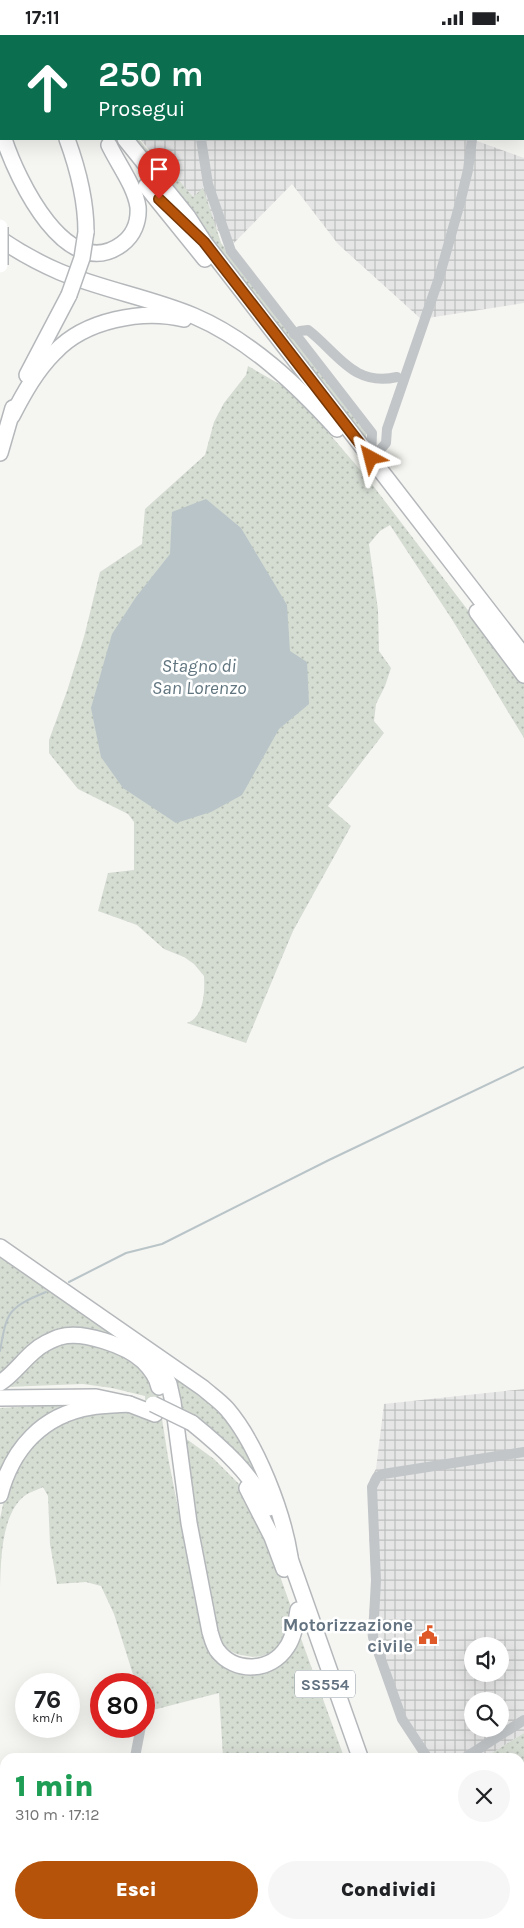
<!DOCTYPE html>
<html lang="it">
<meta charset="utf-8">
<style>
:root{--surface:#fff;--page:#f6f6f6;--text:#202124;--muted:#757577;--accent:#b45309}
body{margin:0;font-family:Karla,sans-serif;background:var(--page);color:var(--text);height:100vh;display:flex;flex-direction:column;font-size:19px;white-space:nowrap}
*{box-sizing:border-box;margin:0}
p{font-size:16px;color:var(--muted)}
.icon{flex:none;width:28px;height:28px;fill:none;stroke:currentColor;stroke-width:2;stroke-linecap:round;stroke-linejoin:round}
.map{position:relative;flex:1;overflow:hidden}
.side{position:absolute;left:0px;top:1718px;width:525px;height:176px;display:flex;flex-direction:column;background:var(--surface);border-radius:15px 15px 0 0;box-shadow:0 5px 20px #0002}
.side>*{flex:none}
.hud{position:absolute;left:0px;top:0px;width:525px;height:105px;box-shadow:0 5px 20px #0002;background:#0b6e4f;color:#fff;overflow:hidden}
.buttons{position:absolute;left:464px;top:1602px;display:grid;gap:10px}
.buttons a{display:grid;place-items:center;width:45px;height:45px;border-radius:50%;background:var(--surface);box-shadow:0 5px 20px #0002;font-size:25px}
.speed{position:absolute;left:15px;top:1638px;display:flex;gap:10px;font-size:25px;font-weight:700;text-align:center}
.speed>*{display:grid;place-content:center;width:65px;height:65px;border-radius:50%;background:var(--surface);box-shadow:0 5px 20px #0002;line-height:1}
.speed small{font-size:12px;font-weight:400}
.speed .limit{border:8px solid #d22;background:#fff;color:#111}
.pin{position:absolute;display:grid;place-items:center;width:42px;height:42px;color:#fff;margin:-51px -21px;border-radius:50% 50% 50% 0;rotate:-45deg;box-shadow:0 0 5px #0007}
.pin .icon{rotate:45deg}
.me{position:absolute;width:55px;margin:-28px;rotate:322deg;stroke-linejoin:round;filter:drop-shadow(0 0 4px #0008)}
.turn{display:flex;align-items:center;gap:18px;height:105px;padding:0 15px;font-size:22px}
.turn .icon{width:65px;height:65px;stroke-width:2.5}
.turn b{display:block;font-size:35px;line-height:42px}
.round{display:grid;place-items:center;flex:none;width:52px;height:52px;border-radius:26px;background:var(--page)}
.head{display:flex;align-items:center;justify-content:space-between;height:85px;padding:0 15px}
h1{font-size:30px;font-weight:800;line-height:38px;color:#1e9e55}
.cta{display:flex;gap:10px;margin-top:auto;padding:10px 15px}
.cta a{flex:1;height:58px;border-radius:30px;background:var(--accent);color:#fff;font-size:20px;font-weight:800;line-height:58px;text-align:center}
.cta a+a{background:var(--page);color:var(--text)}
.status{display:flex;justify-content:space-between;align-items:center;height:35px;padding:0 25px;background:var(--surface);direction:ltr}
.status svg{height:14px;fill:currentColor}
.map>svg:first-child{display:block}
.built{fill:#e5e6e5}
.industrial{fill:url(#industrial-grid);fill-rule:evenodd}
.grass{fill:url(#grass-dots)}
.water{fill:#b9c4c8}
.lines{fill:none;stroke-linecap:round;stroke-linejoin:round}
.stream{stroke:#b9c4c8;stroke-width:2}
.highway-casing{stroke:#b5b8bb;stroke-width:18}
.minor{stroke:#c2c6c9;stroke-width:10}
.highway{stroke:#fff;stroke-width:15}
.highway-bridge-casing{stroke:#b5b8bb;stroke-width:18;stroke-linecap:butt}
.highway-bridge{stroke:#fff;stroke-width:15}
.route-casing{stroke:#753606;stroke-width:12}
.route{stroke:#b45309;stroke-width:9}
.labels{text-anchor:middle;dominant-baseline:central;stroke-width:5;stroke-linejoin:round;paint-order:stroke}
.shield{fill:#fff;stroke:#929da7;stroke-width:1}
.shield-label{font-size:16px;font-weight:bold;fill:#647381}
.poi-label{font-size:18px;font-weight:bold;fill:#647381;stroke:#fff;text-anchor:end}
.water-label{font-size:19px;font-style:italic;fill:#60757f;stroke:#fff}
</style>
<div class="status"><b>17:11</b><svg viewBox="0 0 49 12"><path d="M0 12V9h3v3zM5 12V6h3v6zM10 12V3h3v9zM15 12V0h3v12zM26 1h20v11H26zM47 4h2v5h-2z"/></svg></div>
<div class="map">
<svg width="524" height="1893" viewBox="0 0 524 1893">
<defs>
<pattern id="industrial-grid" width="8" height="8" patternUnits="userSpaceOnUse" patternTransform="scale(1.25)"><rect width="8" height="8" fill="#e5e6e5"/><path d="M0 4h8M4 0v8" fill="none" stroke="#bdbfbf"/></pattern>
<pattern id="grass-dots" width="8" height="8" patternUnits="userSpaceOnUse" patternTransform="scale(1.25)"><rect width="8" height="8" fill="#d5dcd2"/><path d="M2 2h.1M6 6h.1" fill="none" stroke="#b0b7b0" stroke-width="1.8" stroke-linecap="round"/></pattern>
</defs>
<rect width="100%" height="100%" fill="#f5f5f1"/>
<path class="built" d="M0,1813L5,1814V1889H360L362,1893H0Z"/>
<g class="industrial">
<path d="M70,0H505L70,1Z"/>
<path d="M140,104H475L474,105L524,123V268L421,284L338,209L292,149L231,211Z"/>
<path d="M524,1354V1698L486,1722H422L396,1680L367,1600L372,1549L369,1498L370,1444L376,1434L384,1369ZM472,1611H500V1639H472ZM472,1666H500V1694H472Z"/>
</g>
<g class="grass">
<path d="M132,104H139L151,120L155,117L193,162L203,153L221,208L366,398V406Z"/>
<path d="M248,331L288,354L315,382L368,444L524,649V703L453,586L390,490L380,496L369,509L378,575L379,616L391,633L385,651L376,669L374,686L384,698L328,771L351,791L293,896L246,1008L187,988C204,982 205,957 204,941L194,929L184,922L164,914L137,890L98,876L108,838L134,835V787L128,779L78,754L49,718V705L67,656L84,602L100,537L142,509L145,474L205,420L214,387L224,368L246,340Z"/>
<path d="M0,1215L26,1236L149,1321L163,1343L167,1356L166,1364L156,1335L144,1323L119,1306L88,1297L58,1298L31,1313L0,1344Z"/>
<path d="M77,1306L114,1314L150,1339L157,1352L168,1422L201,1591L213,1618L224,1631L235,1637L253,1640L270,1636L286,1625L299,1598L344,1722H223L219,1658L145,1677L144,1649H136L114,1579L101,1551L86,1547L57,1549L50,1509L48,1461L43,1452C37,1455 27,1458 22,1463C1,1483 1,1526 0,1553V1484L7,1450L24,1414L62,1383L122,1375L146,1382L145,1361L112,1353L83,1349L5,1352C31,1325 39,1313 77,1306Z"/>
<path d="M167,1334L221,1374L236,1392L270,1460L177,1374Z"/>
<path d="M74,1369L0,1441V1373Z"/>
<path d="M181,1400L214,1424L242,1452L263,1493L292,1575C292,1602 275,1626 247,1621C240,1620 234,1619 228,1614C221,1608 217,1599 213,1591Z"/>
<path d="M524,1698V1893H431L429,1889H520V1722H486Z"/>
<path d="M360,1889H403L405,1893H362Z"/>
</g>
<path class="water" d="M206,464L241,493L287,570L290,616L307,627L309,669L279,694L242,760L211,777L176,788L123,753L101,722L91,673L112,599L136,562L170,519L172,477Z"/>
<g class="lines">
<g class="stream">
<path d="M69,1247L126,1218L162,1209L329,1125L524,1032"/>
<path d="M0,1316C7,1277 7,1273 46,1257"/>
</g>
<g class="highway-casing">
<g id="highway">
<path d="M22,0L23,1"/>
<path d="M55,0L56,1"/>
<path d="M42,1V0"/>
<path d="M0,28H1"/>
<path d="M4,104C17,144 67,250 122,209C134,200 139,186 138,172C135,151 118,129 109,110"/>
<path d="M67,104C78,134 86,164 86,197"/>
<path d="M125,104L188,182L204,207L524,621"/>
<path d="M146,151L205,224"/>
<path d="M0,204C19,217 39,228 60,237C104,255 151,263 194,281C250,305 297,350 337,394"/>
<path d="M27,340L69,260"/>
<path d="M12,381C24,358 36,336 55,317C85,285 142,274 184,284"/>
<path d="M0,418L13,373"/>
<path d="M477,577L524,640"/>
<path d="M0,1212L203,1353C211,1360 220,1366 227,1374C257,1409 283,1477 290,1522"/>
<path d="M154,1320L169,1349L173,1367L189,1488L210,1597C212,1603 213,1609 217,1615C235,1639 271,1637 287,1612C294,1602 296,1587 298,1575"/>
<path d="M0,1348C17,1337 28,1317 46,1308C50,1306 56,1303 60,1302C82,1295 127,1311 143,1326C150,1333 157,1343 159,1352"/>
<path d="M0,1363L96,1362L129,1369L155,1379"/>
<path d="M192,1388C223,1413 250,1438 269,1473"/>
<path d="M247,1453L272,1502L284,1534"/>
<path d="M0,1460C12,1414 42,1380 91,1372C103,1370 116,1370 129,1369"/>
<path d="M287,1515L360,1722"/>
<path d="M411,1889L413,1893"/>
<path d="M424,1889L425,1893"/>
</g>
</g>
<g class="minor">
<path d="M155,0L156,1"/>
<path d="M201,104L208,149L231,216L372,398L371,423"/>
<path d="M294,299L300,296L308,295C338,318 353,352 397,342"/>
<path d="M371,414L379,416L386,408L387,394L439,243L460,168L468,135L472,104"/>
<path d="M135,1722L141,1691"/>
<path d="M427,1722L402,1684L373,1602L376,1545L372,1452L377,1442L383,1439L524,1417"/>
<path d="M466,1722L524,1685"/>
<path d="M0,1821L5,1822"/>
<path d="M140,1889L146,1893"/>
</g>
<use href="#highway" class="highway"/>
<g class="highway-bridge-casing">
<g id="highway-bridge">
<path d="M0,192V230"/>
<path d="M69,260L82,223L86,197"/>
<path d="M153,1369L192,1388"/>
</g>
</g>
<use href="#highway-bridge" class="highway-bridge"/>
</g>
<g class="lines">
<g class="route-casing">
<path id="route" d="M159,164L204,207L371,423"/>
</g>
<use href="#route" class="route"/>
</g>
<defs>
<g id="civic-bare" transform="scale(1.5)"><path d="M-.6-6.5H3V-4.5H.6V-3L4-1V1h2V6H-6V1h2V-1L-.6-3ZM-1.2 2.5V6h2.4V2.5Z" fill="#de5927" stroke="#fff" stroke-width="2.5" paint-order="stroke"/></g>
</defs>
<g fill-rule="evenodd">
<use href="#civic-bare" x="428" y="1600"/>
</g>
<g class="labels">
<rect class="shield" x="295" y="1635.5" width="60" height="27" rx="4"/>
<g class="shield-label">
<text x="325" y="1649">SS554</text>
</g>
<g class="poi-label">
<text x="413" y="1590">Motorizzazione<tspan x="413" dy="21">civile</tspan></text>
</g>
<g class="water-label">
<text x="199" y="631">Stagno di<tspan x="199" dy="22">San Lorenzo</tspan></text>
</g>
</g>
</svg>
<div class="buttons">
<a><svg class="icon" aria-label="sound" viewBox="0 0 24 24"><path d="M4 9h4l5-4v14l-5-4H4zM17 9q2 3 0 6"/></svg></a>
<a><svg class="icon" aria-label="search" viewBox="0 0 24 24"><circle cx="10" cy="10" r="6"/><path d="M15 15l6 6"/></svg></a>
</div>
<div class="speed"><div>76<small>km/h</small></div><div class="limit">80</div></div>
<div class="pin" style="left:159px;top:164px;background:#d93025"><svg class="icon" aria-label="arrive" viewBox="0 0 24 24"><path d="M6 21V4h12l-3 4 3 4H6"/></svg></div>
<svg class="me" style="left:371px;top:423px" viewBox="-20 -20 40 40"><path d="M0-17L14 15 0 8-14 15z" fill="#b45309" stroke="#fff" stroke-width="4"/></svg>
<div class="hud">
<div class="turn"><svg class="icon" aria-label="ahead" viewBox="0 0 24 24"><path d="M12 20V5M6 11l6-6 6 6"/></svg><div><b>250 m</b>Prosegui</div></div>
</div>
<section class="side">
<div class="head"><div><h1>1 min</h1><p>310 m · 17:12</p></div><a class="round"><svg class="icon" aria-label="close" viewBox="0 0 24 24"><path d="M6 6l12 12M18 6L6 18"/></svg></a></div>
<div class="cta"><a>Esci</a><a>Condividi</a></div>
</section>
</div>
